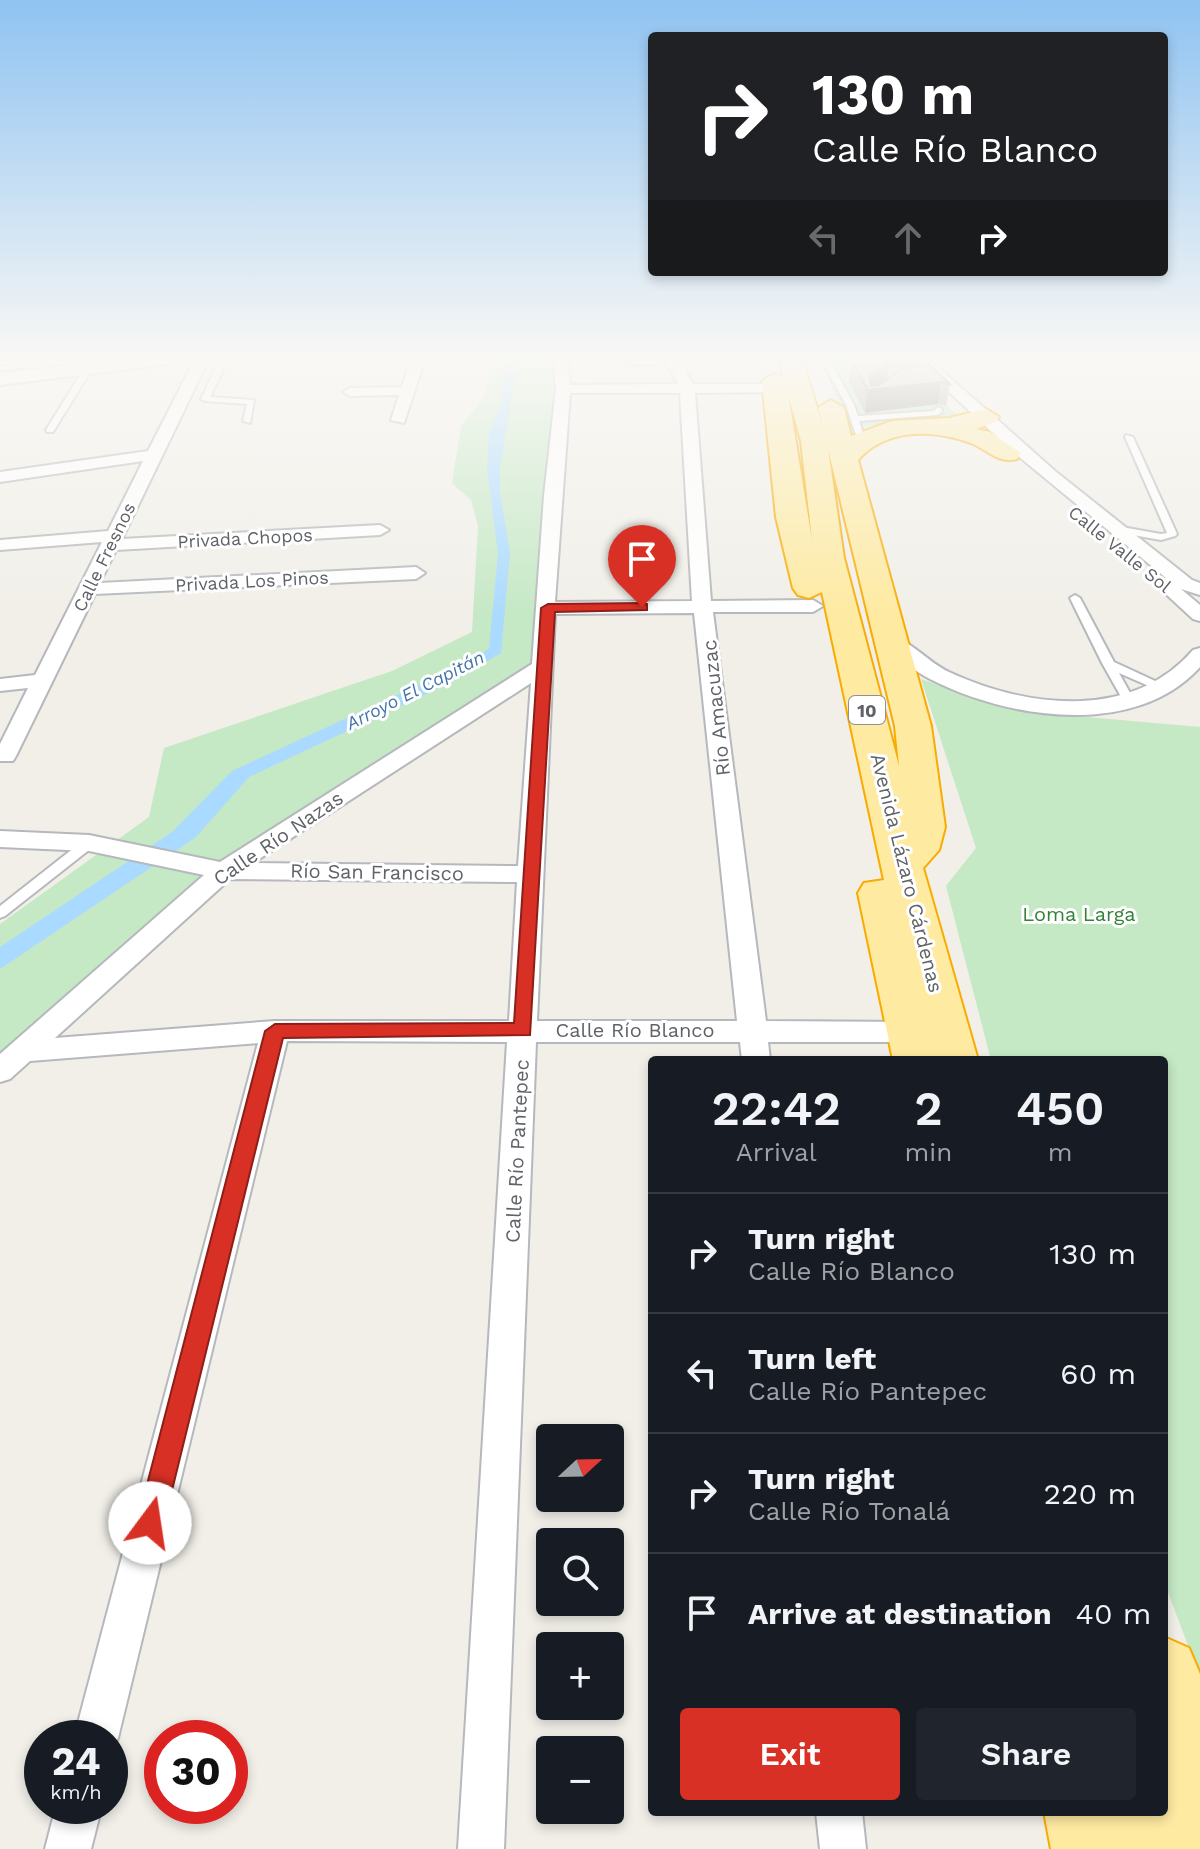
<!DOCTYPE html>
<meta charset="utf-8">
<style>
:root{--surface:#171b24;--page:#20242c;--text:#f1f3f6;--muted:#9ea1a6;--line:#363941;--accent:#d93025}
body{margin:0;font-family:"Work Sans",sans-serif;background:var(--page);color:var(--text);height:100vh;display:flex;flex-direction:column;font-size:30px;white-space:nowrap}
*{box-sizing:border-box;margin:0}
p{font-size:26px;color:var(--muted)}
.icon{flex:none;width:44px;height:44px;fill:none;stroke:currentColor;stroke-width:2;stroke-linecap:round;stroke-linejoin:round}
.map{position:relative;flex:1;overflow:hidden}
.details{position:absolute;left:648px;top:1056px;width:520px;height:760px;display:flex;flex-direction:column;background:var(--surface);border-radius:8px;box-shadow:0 4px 12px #0003}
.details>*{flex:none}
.top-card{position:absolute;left:648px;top:32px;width:520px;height:244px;border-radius:8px;box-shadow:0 4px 12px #0003;background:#202124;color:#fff;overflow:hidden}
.needle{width:52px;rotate:68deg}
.tools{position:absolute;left:536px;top:1424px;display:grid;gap:16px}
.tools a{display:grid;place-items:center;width:88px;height:88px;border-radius:8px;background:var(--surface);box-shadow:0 4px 12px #0003;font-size:40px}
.speed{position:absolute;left:24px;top:1720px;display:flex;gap:16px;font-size:40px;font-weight:700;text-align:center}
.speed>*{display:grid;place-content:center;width:104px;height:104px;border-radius:50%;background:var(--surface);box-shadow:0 4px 12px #0003;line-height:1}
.speed small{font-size:20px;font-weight:400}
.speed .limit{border:12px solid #d22;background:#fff;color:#111}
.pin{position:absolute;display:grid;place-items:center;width:68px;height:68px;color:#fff;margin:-82px -34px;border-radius:50% 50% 50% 0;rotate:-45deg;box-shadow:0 0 8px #0007}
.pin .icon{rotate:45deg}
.me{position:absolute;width:88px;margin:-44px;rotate:14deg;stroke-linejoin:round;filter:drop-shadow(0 0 6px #0008)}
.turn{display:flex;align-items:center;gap:28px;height:168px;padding:0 32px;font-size:36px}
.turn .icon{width:104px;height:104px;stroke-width:2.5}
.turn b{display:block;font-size:56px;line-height:68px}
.lanes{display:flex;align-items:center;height:76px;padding:0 32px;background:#0003;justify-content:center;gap:40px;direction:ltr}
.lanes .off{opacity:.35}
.eta{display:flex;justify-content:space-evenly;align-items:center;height:136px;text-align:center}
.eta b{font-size:48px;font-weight:600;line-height:56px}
.cta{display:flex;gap:16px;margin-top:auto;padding:16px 32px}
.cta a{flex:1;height:92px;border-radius:8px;background:var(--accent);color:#fff;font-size:32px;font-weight:600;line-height:92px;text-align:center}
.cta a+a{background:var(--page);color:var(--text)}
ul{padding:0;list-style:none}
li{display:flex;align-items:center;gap:24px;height:120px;padding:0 32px;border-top:2px solid var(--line)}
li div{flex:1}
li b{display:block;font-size:30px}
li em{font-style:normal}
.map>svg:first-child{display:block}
.commercial{fill:#fef7e0}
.green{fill:#c5e8c5}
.water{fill:#aadaff}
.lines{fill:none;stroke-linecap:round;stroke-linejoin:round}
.service-casing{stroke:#b5b8bc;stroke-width:4}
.minor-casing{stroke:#b5b8bc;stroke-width:4}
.tertiary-casing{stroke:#b5b8bc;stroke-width:4}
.trunk-casing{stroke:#f9ab00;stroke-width:4}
.service{fill:#fff;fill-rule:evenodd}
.minor{fill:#fff;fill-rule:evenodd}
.tertiary{fill:#fff;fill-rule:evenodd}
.trunk{fill:#feeaa1;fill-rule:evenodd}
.wall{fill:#afaea9;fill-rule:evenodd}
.shaded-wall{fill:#8f8d8a}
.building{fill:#cccac5;stroke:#8f8d8a;stroke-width:2}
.route{fill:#d93025;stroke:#8d1f18;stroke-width:2}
.labels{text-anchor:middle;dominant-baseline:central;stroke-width:6;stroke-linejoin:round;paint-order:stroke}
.far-street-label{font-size:18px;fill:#5f6368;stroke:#fff}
.far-water-label{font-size:18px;font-style:italic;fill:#4174aa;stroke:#fff}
.shield{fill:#fff;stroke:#8f9295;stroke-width:2}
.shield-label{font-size:18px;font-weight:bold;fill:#5f6368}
.street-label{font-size:20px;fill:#5f6368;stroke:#fff}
.park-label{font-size:20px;fill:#348238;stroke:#fff}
</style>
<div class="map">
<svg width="1200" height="1849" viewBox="0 0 1200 1849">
<rect width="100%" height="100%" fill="#f1efe8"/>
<path class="commercial" d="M0,359H126L0,376Z"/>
<g class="green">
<path d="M492,359H560L563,389L543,666L224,871L0,1071V924L149,817L164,748L392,671L472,632L478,526L471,500L452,483L461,426L484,397Z"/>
<path d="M820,359H898L957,415C928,427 888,417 851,431Z"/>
<path d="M921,679L1019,711L1200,727V1677L1164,1582V1060H991L946,886L976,848Z"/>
</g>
<path class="water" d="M506,359H518L500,469V493L510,553L501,653L456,680L249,777L195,838L0,969V947L172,832L232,771L449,671L489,649L498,554L487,469L489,434L500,407Z"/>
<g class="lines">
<g class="service-casing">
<g id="service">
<path d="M220,359H228L210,397L254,400L250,423L243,421L247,404L205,401L201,399Z"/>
<path d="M673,359H676V363L629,365L625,363L629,361Z"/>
<path d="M821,359H829L854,405L858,416L934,411L938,407L942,409L941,413L937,415L859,421L865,439L858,441L846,405Z"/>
<path d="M836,359H866L871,361L867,363Z"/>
<path d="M34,362L63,372L59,374L34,366L0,371V367Z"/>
<path d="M85,367L92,369L53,432H47L46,430Z"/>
<path d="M1126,435L1133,437L1177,534L1175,536L1161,540L1116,532L1111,529L1116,526L1161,534L1167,533L1125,437Z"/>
<path d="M1075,595L1080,598L1114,662L1166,686V690H1158L1119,673L1134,700L1132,702H1124L1102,663L1070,598Z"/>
<path d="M89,839L94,840L96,843L94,846L5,916L0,918V906L84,840Z"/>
</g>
</g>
<g class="minor-casing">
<g id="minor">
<path d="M195,359H209L122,539L380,525L389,530L380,535L116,550L100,583L416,567L425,573L416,579L95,594L16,756L13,761H0V744L28,688L0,691V679L35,675L102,542L0,550V540L108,531L143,461L0,482V472L148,451Z"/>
<path d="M411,359H425L404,423L391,420L399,395L350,396L343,392L350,388L402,387Z"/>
<path d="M553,359H567L570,385L678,384L665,359H679L693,384H776L783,388L776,392L695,393L711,601L813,600L823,606L813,612H713L766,1021L911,1022L921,1025L925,1032L921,1039L911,1042H768L770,1060H742L740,1042H536L504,1849H458L507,1042L287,1041L118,1738L110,1754V1738H74L258,1043L30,1061L10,1079L0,1082V1054L204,875L89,851L0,847V831L89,835L220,862L532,664L544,496L556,389ZM570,393H680L692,601L555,602ZM694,613L737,1021H537L555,614ZM531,683L518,866L253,863ZM230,879L517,882L509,1021H275L55,1038Z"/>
<path d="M914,359H929L1055,471L1192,580L1200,583V595L1181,589L1200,605V621L1193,619L1154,583L1166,578L1011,450Z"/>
<path d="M892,637C913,642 929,663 949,672C1027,708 1132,721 1193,650L1200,648V667C1135,739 1008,719 930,679C914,671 900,658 885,647L882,643L885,639Z"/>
<path d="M56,1806H102L91,1849H45Z"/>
<path d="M816,1812H862L866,1849H820Z"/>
</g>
</g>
<g class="tertiary-casing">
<path id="tertiary" d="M125,359H177L168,364L0,385V373Z"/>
</g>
<g class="trunk-casing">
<g id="trunk">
<path d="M779,359H802L824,430L818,408L831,400L844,408L851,436L892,421L949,418L986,409L999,417L995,422L976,429L990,432L1021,453L1017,459C998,464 988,450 971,443C933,429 886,428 858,460L931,726L945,827L939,850L923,868L978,1060H893L858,893L864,883L884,880L822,592L809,598L798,595L793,588L776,517L762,381L774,374L783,377ZM788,394L801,441L812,540ZM828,449L895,726L899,766L844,558Z"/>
<path d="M1164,1637L1189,1648L1200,1674V1849H1051L1044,1812H1164Z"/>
</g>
</g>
<use href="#service" class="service"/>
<use href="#minor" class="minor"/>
<use href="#tertiary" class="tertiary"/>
<use href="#trunk" class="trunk"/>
</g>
<g class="wall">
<path d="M0,359H51L0,360Z"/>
<path d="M888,359H924L950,384L946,406L938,404L865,413L849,382L851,360L887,361ZM889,369L894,375L887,379Z"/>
</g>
<g class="shaded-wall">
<path d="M68,359H101L69,362Z"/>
<path d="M890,363L886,385L941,382L938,404L865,413L869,376Z"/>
</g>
<path class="building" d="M856,359H885L890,363L869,376L871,386L879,385L902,369L923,365L918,359H924L950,384L941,382L868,390L851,360Z"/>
<linearGradient id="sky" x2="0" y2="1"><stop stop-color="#8fc3f1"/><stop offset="0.58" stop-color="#f9f8f5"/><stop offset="1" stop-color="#f9f8f5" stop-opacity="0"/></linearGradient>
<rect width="1200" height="618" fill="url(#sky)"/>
<path class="route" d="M642,603L647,604V610L555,612L530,1035L283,1038L164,1523L160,1532L150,1536L141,1532L137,1523L265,1031L275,1024L514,1023L541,608L548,604Z"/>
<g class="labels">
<g class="far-street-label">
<text transform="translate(245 538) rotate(-3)">Privada Chopos</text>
<text transform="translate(1120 549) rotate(39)">Calle Valle Sol</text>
<text transform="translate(104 557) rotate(-64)">Calle Fresnos</text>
<text transform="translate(252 581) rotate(-3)">Privada Los Pinos</text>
</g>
<g class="far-water-label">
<text transform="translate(415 690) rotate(-27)">Arroyo El Capitán</text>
</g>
<rect class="shield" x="849" y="696" width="36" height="28" rx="6"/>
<g class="shield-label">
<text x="867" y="710">10</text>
</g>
<g class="street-label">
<text transform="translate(716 708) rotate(-96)">Río Amacuzac</text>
<text transform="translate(278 838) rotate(-34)">Calle Río Nazas</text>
<text transform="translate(377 872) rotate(1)">Río San Francisco</text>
<text transform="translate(907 873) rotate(76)">Avenida Lázaro Cárdenas</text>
<text x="635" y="1030">Calle Río Blanco</text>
<text transform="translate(517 1151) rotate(-87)">Calle Río Pantepec</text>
</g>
<g class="park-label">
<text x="1079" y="914">Loma Larga</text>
</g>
</g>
</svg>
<div class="tools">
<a><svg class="needle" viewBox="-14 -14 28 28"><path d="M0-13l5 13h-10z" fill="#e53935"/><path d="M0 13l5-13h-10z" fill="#9ea1a6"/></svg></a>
<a><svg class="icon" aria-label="search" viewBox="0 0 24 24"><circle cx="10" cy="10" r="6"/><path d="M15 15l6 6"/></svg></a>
<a>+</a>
<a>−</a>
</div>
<div class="speed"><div>24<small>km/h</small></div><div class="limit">30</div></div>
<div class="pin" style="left:642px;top:607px;background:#d93025"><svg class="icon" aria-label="arrive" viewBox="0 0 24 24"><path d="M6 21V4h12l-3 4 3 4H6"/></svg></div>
<svg class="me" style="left:150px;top:1523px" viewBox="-20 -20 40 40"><circle r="19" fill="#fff"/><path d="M0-13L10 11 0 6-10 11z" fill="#d93025"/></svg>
<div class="top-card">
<div class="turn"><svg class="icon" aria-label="right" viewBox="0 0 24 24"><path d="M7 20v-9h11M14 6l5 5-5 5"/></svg><div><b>130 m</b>Calle Río Blanco</div></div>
<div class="lanes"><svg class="icon off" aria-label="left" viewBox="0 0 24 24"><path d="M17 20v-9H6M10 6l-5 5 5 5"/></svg><svg class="icon off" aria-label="ahead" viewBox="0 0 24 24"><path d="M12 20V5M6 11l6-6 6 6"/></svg><svg class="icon" aria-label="right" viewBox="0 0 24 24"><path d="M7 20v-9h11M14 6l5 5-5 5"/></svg></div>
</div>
<section class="details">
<div class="eta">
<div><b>22:42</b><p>Arrival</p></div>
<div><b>2</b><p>min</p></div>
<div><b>450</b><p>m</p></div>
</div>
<ul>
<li><svg class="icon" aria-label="right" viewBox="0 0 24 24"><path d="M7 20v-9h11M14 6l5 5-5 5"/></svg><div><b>Turn right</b><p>Calle Río Blanco</p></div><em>130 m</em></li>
<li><svg class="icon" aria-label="left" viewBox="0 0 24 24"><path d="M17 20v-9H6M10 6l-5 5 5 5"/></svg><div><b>Turn left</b><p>Calle Río Pantepec</p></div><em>60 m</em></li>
<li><svg class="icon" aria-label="right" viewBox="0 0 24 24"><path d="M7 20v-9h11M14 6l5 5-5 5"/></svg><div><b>Turn right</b><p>Calle Río Tonalá</p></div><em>220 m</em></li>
<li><svg class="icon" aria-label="arrive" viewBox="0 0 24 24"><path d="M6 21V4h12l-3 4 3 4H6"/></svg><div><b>Arrive at destination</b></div><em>40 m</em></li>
</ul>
<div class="cta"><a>Exit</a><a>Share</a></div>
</section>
</div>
